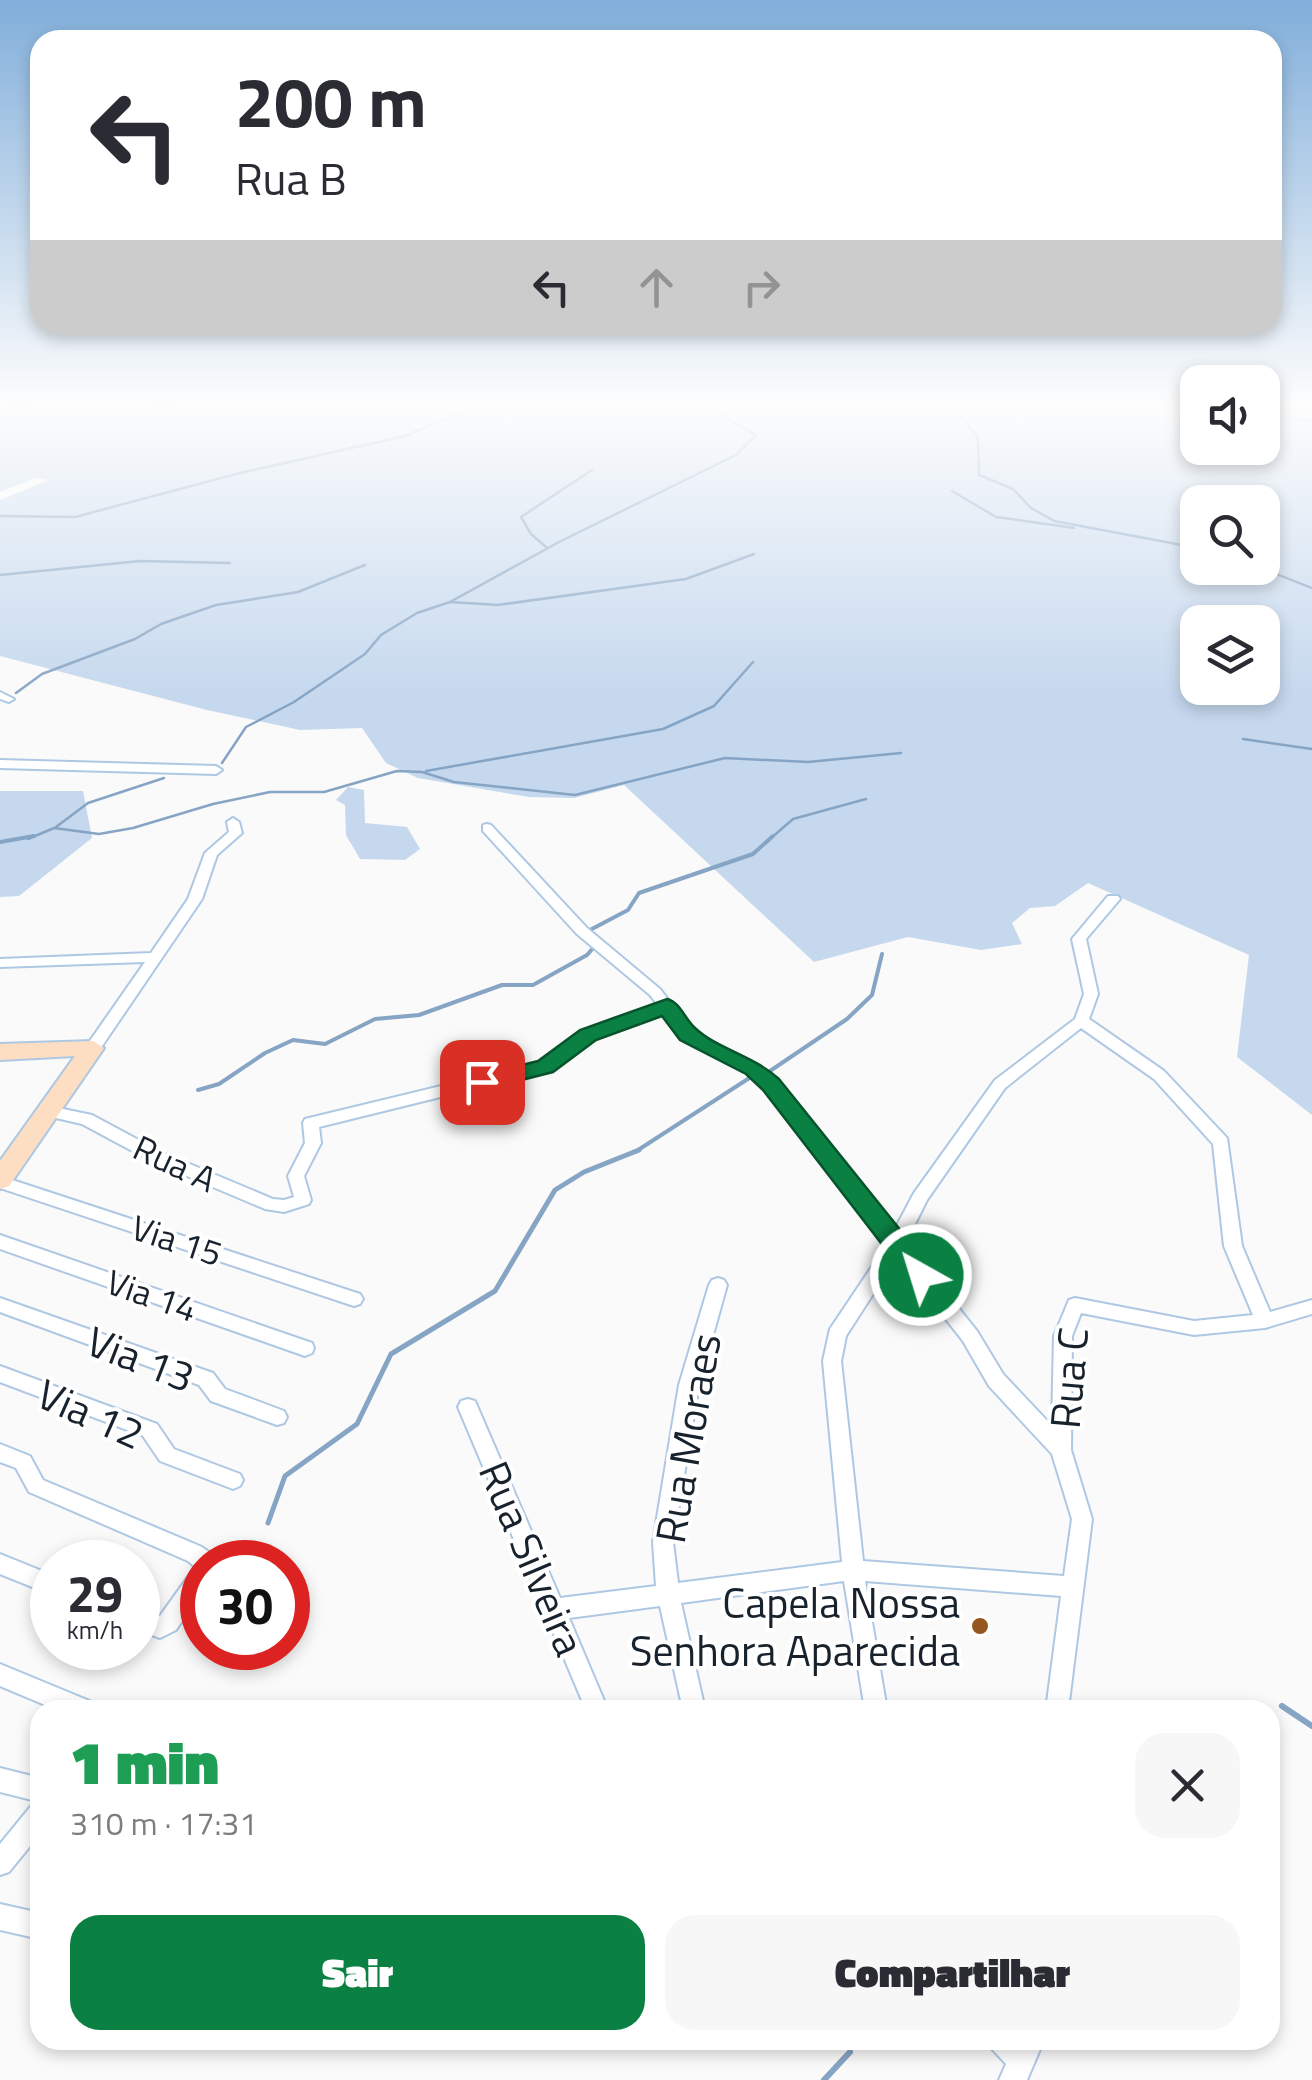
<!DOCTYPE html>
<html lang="pt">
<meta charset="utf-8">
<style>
:root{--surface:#fff;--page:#f7f7f7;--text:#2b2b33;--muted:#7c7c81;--accent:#0b8043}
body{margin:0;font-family:"Titillium Web",sans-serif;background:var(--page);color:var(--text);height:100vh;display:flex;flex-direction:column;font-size:38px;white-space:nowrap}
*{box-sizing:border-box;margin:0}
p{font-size:32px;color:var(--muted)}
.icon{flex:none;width:55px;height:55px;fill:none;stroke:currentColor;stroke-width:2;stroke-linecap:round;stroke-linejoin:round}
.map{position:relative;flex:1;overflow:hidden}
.panel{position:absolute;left:30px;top:1700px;width:1250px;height:350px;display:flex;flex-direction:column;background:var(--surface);border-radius:30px;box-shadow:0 5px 15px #0003}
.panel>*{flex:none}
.top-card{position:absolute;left:30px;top:30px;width:1252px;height:305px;border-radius:30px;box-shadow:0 5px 15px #0003;background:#fff;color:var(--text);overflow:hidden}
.controls{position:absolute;left:1180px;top:365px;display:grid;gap:20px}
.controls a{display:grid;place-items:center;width:100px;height:100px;border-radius:20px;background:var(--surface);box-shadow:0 5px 15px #0003;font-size:50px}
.speed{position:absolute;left:30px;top:1540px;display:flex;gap:20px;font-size:50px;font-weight:700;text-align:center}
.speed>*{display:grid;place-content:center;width:130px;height:130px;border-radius:50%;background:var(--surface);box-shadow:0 5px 15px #0003;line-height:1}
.speed small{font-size:25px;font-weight:400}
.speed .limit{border:15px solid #d22;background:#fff;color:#111}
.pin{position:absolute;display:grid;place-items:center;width:85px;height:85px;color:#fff;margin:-42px;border-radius:20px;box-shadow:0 5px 15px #0006}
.me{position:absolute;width:110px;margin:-55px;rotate:321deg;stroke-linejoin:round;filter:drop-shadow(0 0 8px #0008)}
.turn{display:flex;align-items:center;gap:35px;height:210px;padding:0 40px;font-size:45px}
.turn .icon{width:130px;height:130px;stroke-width:2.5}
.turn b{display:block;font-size:70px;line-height:85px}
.lanes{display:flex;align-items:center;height:95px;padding:0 40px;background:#0003;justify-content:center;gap:50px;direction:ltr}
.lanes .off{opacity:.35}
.round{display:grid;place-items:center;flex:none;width:105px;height:105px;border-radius:30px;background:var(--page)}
.summary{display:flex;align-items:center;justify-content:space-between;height:170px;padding:0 40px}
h1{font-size:60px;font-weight:800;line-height:75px;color:#1e9e55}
.button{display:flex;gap:20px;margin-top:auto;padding:20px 40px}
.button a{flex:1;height:115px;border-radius:30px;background:var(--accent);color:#fff;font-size:40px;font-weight:800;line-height:115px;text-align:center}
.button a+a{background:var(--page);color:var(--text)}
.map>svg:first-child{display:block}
.green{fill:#c5d8ee;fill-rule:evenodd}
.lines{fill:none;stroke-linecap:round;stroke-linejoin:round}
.stream-far3{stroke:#86a4c4;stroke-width:2.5}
.stream-far2{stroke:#86a4c4;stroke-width:4}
.stream-far1{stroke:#86a4c4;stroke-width:5}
.stream{stroke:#86a4c4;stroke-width:6}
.street-casing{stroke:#aec8e3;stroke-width:4}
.secondary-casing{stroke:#aec8e3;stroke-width:4}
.street{fill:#fff;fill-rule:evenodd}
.secondary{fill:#fedec3;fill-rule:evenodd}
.route{fill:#0b8043;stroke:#07532c;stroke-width:2.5}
.poi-dot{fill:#96561f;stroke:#fff;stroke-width:4}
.labels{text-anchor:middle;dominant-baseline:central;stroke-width:8;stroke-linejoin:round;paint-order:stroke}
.street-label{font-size:35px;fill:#18222c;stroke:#fff}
.near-street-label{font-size:42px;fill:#18222c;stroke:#fff}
.near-poi-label{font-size:42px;fill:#18222c;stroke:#fff;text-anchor:end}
</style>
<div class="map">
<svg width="1312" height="2080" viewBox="0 0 1312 2080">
<rect width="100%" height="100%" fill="#fafafa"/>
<g class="green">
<path d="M0,408H1197L1198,448H1262L1263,408H1312V1115L1237,1057L1249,955L1088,883L1055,906L1030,908L1012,923L1022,944L981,950L908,937L814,962L624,785L574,798L529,797L418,778L386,763L362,728L300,730L207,710L0,656V500L48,480L36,478L0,492ZM1198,502H1262V568H1198ZM1198,622H1262V688H1198Z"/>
<path d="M348,787L364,790L365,823L407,827L420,849L405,860L360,859L346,835L345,805L336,800Z"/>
<path d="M0,791H83L92,838L19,896L0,897Z"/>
</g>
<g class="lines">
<g class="stream-far3">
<path d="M40,408L62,412L171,408"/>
<path d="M959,408V415L978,437L979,475L1013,489L1031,508L1054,521L1198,548"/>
<path d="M0,409L27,408"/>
<path d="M1262,415L1312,421"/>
<path d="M952,491L996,517L1074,528"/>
<path d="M0,516L75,517L240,473L405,436L472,408"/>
<path d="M546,547L531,534L521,517L592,470"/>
<path d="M1261,568L1312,588"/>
<path d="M0,575L140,561L230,563"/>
<path d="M450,602L498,605L686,579L754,554"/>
<path d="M16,693L42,674L135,639L161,624L216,605L298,592L365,565"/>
<path d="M1243,739L1312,749"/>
<path d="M222,763L246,727L294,702L365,654L381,635L417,613L450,602L559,542L736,455L756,435L709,408"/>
<path d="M426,771L663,729L714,706L753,662"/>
<path d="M56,827L88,803L164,778"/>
<path d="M28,839L54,828L99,834L133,828L213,804L270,792H324L397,771L422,772L454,782L575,795L725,758L808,762L901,753"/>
<path d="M770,839L793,819L866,799"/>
</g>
<g class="stream-far2">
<path d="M0,842L34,836"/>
<path d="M591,933L590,930L628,910L639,893L753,854L773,836"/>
<path d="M770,1071L847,1019L872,995L882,954"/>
<path d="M198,1090L219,1084L265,1053L293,1040L325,1044L375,1019L419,1015L502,985H533L587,955L594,947"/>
<path d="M635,1152L754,1075"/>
</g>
<path class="stream-far1" d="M268,1523L285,1476L357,1424L391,1354L495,1291L555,1190L584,1172L639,1150"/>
<g class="stream">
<path d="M1282,1706L1312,1726"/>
<path d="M824,2080L850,2052"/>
</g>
<g class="street-casing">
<g id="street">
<path d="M0,692L14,699L9,702L0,699Z"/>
<path d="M0,760L216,766L222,770L216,774L0,768Z"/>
<path d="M233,818L239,822L242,833L217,855L202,899L98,1052H88L85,1048L145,962L0,967V959L151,953L188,899L205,853L229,832L227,822Z"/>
<path d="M487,824L491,825L587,928L660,989L693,1032L759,1065L776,1081L895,1229L914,1193L995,1080L1075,1019L1084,994L1072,939L1108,896H1118L1120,899L1086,939L1098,994L1089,1019L1164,1071L1227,1138L1242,1246L1270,1312L1312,1300V1314L1265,1328L1194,1335L1081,1313L1072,1336L1071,1450L1092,1519L1068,1710H1046L1061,1596L865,1581L887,1710H865L844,1581L681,1603L705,1710H683L660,1606L569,1618L608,1710H586L458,1407L461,1401L468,1399L475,1401L560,1598L656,1586L653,1542L679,1385L709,1285L712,1280L718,1278L724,1280L727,1285L699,1385L673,1542L678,1583L842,1562L823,1361L830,1329L887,1244L766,1089L749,1073L683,1038L663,1013L593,1038L550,1070L319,1127L321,1143L304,1176L311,1200L309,1204L284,1212L265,1209L149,1160L82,1124L43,1115L41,1111L49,1106L92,1115L161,1152L273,1199L284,1200L294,1197L288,1176L305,1143L303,1123L305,1119L540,1062L583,1032L657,1004L650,995L577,934L483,831V825ZM1081,1028L1154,1079L1213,1144L1224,1246L1253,1315L1194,1321L1075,1298L1069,1300L1054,1336L1052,1426L1003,1374L977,1331L906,1242L927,1200L1005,1088ZM897,1257L963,1341L989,1386L1052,1454L1072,1519L1064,1576L863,1561L841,1361L846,1336Z"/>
<path d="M0,1176L360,1294L363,1299L360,1304L354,1306L0,1188Z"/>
<path d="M0,1235L312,1343L314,1348L312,1353L305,1356L0,1249Z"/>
<path d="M0,1298L213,1373L225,1389L284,1411L287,1417L284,1423L277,1425L211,1401L199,1385L0,1312Z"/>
<path d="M0,1366L157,1424L174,1449L240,1474L243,1480L240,1486L233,1489L160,1461L143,1436L0,1382Z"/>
<path d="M0,1444L30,1456L43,1480L202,1547L213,1555L216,1562H202V1591L176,1630L160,1638L138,1630V1610L160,1616L195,1567L188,1561L29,1492L16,1468L0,1462Z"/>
<path d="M0,1554L52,1575V1595L0,1574Z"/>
<path d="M0,1664L92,1702L95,1710H57L0,1686Z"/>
<path d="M0,1768L40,1778V1802L0,1792Z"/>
<path d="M40,1803V1834L9,1872L0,1875V1844L31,1806Z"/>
<path d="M0,1904L40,1913V1939L0,1930Z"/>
<path d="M988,2040H1044L1027,2080H999L1006,2064L992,2049Z"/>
</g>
</g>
<g class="secondary-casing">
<path id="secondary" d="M93,1041L104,1048L9,1186L0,1189V1161L75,1056L0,1060V1044Z"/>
</g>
<use href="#street" class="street"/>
<use href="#secondary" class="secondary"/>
</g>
<linearGradient id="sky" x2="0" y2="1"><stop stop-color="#81aeda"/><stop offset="0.58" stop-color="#fdfdfd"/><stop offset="1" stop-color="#fdfdfd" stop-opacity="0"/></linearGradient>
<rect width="1312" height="699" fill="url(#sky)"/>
<path class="route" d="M667,999C681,1003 684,1018 695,1028C717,1049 754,1056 779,1079L930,1267L934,1275L930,1282L921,1285L911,1282L763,1090L746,1074L680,1040L662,1016L596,1040L553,1072L482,1090L470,1082L474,1077L538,1061L580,1030Z"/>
<circle class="poi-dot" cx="980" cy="1626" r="10"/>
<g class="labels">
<g class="street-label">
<text transform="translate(175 1163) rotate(25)">Rua A</text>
<text transform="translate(177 1240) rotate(18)">Via 15</text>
<text transform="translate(152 1295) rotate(19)">Via 14</text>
</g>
<g class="near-street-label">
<text transform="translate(141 1358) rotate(21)">Via 13</text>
<text transform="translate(1068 1378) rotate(-85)">Rua C</text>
<text transform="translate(91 1413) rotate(24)">Via 12</text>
<text transform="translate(687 1438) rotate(-80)">Rua Moraes</text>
<text transform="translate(533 1558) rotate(67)">Rua Silveira</text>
</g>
<g class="near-poi-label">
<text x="960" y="1602">Capela Nossa<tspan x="960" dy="48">Senhora Aparecida</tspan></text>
</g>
</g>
</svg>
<div class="controls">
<a><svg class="icon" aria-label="sound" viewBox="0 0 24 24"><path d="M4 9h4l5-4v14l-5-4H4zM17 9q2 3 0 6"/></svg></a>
<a><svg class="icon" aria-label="search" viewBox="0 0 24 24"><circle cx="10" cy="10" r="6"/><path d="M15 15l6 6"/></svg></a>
<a><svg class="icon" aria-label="layers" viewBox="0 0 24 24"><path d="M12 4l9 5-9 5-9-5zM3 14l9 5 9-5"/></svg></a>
</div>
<div class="speed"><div>29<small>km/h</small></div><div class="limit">30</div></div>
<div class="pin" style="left:482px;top:1082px;background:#d93025"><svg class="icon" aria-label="arrive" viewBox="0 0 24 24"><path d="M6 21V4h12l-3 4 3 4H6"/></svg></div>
<svg class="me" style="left:921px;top:1275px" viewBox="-20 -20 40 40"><circle r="17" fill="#0b8043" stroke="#fff" stroke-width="3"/><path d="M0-11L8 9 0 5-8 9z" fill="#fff"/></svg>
<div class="top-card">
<div class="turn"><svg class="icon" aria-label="left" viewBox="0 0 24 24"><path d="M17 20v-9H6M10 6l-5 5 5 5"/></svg><div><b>200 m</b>Rua B</div></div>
<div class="lanes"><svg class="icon" aria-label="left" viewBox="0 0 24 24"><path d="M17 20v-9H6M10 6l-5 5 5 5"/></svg><svg class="icon off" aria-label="ahead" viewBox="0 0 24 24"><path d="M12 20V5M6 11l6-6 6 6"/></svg><svg class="icon off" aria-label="right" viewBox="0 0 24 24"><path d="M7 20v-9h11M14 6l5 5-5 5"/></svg></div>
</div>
<section class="panel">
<div class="summary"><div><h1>1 min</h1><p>310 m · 17:31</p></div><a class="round"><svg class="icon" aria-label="close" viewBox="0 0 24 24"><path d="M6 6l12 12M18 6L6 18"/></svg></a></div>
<div class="button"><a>Sair</a><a>Compartilhar</a></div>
</section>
</div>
